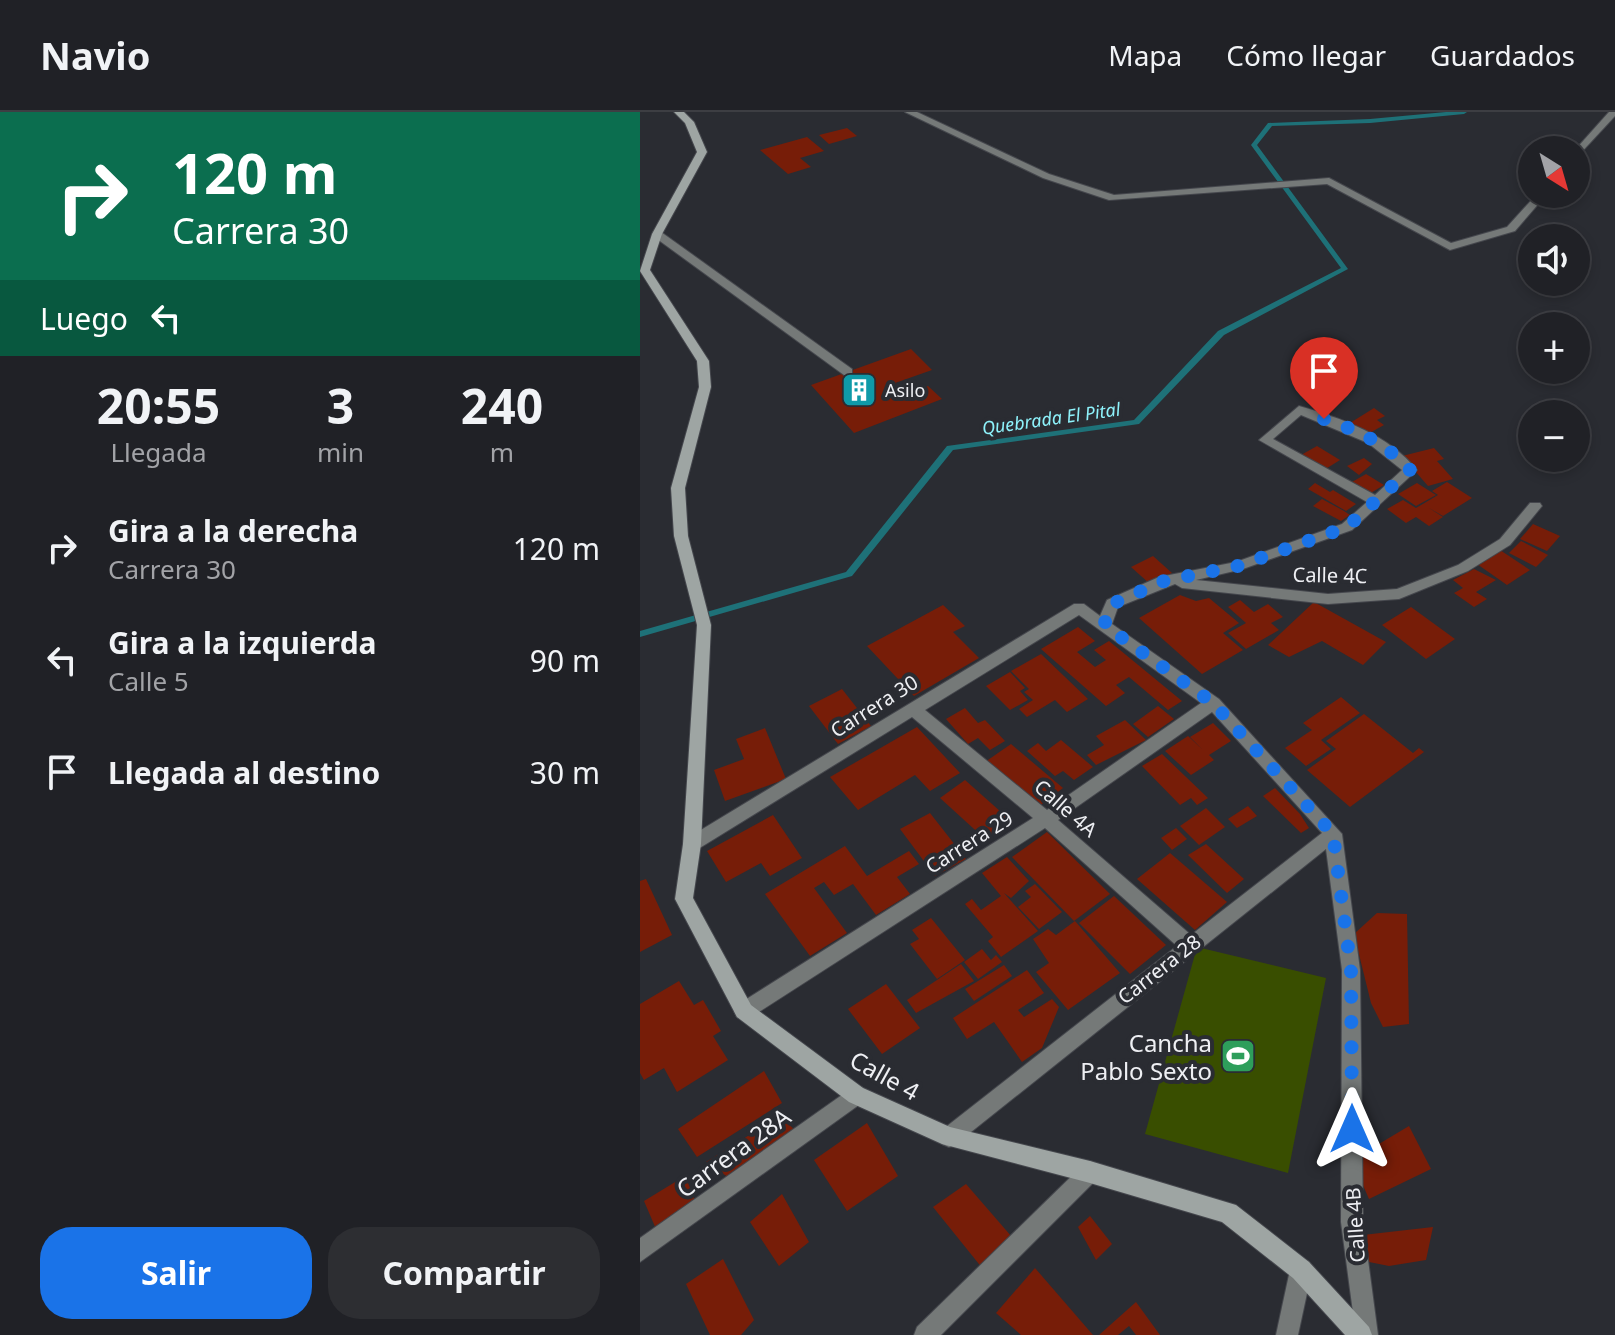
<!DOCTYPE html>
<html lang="es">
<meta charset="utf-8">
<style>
:root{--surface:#202126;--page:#2d2e32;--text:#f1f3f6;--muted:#a2a3a7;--line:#3d3e43;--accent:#1a73e8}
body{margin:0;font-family:"Noto Sans",sans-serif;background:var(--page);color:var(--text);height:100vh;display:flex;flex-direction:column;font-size:30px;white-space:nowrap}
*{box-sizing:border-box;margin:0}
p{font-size:26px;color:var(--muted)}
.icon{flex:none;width:44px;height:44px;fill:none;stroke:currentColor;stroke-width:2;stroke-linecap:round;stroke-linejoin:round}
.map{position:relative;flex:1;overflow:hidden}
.drawer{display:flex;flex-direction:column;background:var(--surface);width:640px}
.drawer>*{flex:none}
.banner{background:#0b6e4f;color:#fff;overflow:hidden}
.needle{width:52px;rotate:143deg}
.tools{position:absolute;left:878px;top:24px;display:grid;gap:16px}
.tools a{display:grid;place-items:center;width:72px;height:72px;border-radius:50%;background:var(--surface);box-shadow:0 4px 12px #0003,0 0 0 2px var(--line);font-size:40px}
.pin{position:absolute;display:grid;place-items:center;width:68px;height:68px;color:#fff;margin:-82px -34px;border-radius:50% 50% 50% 0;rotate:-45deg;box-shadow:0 0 8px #0007}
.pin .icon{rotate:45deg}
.me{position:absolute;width:88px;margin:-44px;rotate:0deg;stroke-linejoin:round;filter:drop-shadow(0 0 6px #0008)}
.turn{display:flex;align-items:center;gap:28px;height:168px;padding:0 40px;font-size:36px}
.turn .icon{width:104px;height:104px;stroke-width:2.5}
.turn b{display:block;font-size:56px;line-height:68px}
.then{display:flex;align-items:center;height:76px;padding:0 40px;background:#0003;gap:16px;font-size:30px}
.eta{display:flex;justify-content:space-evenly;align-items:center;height:136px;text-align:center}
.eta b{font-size:48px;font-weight:700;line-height:56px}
.action{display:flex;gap:16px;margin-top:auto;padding:16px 40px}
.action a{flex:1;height:92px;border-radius:32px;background:var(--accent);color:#fff;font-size:32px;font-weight:700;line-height:92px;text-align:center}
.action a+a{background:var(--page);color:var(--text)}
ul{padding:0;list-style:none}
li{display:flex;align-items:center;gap:24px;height:112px;padding:0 40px}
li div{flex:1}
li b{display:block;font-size:30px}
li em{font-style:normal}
header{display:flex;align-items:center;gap:48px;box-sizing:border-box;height:112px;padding:0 40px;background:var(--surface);border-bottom:2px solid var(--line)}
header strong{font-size:38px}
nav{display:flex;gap:44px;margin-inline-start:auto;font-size:28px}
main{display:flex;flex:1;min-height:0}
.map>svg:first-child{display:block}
.green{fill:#394e00}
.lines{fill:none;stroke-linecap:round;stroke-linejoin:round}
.stream{fill:#1e7178;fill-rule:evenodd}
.building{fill:#771d08}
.lane-casing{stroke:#45474d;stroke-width:2}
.street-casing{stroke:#45474d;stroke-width:2}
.secondary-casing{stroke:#45474d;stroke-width:2}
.lane{fill:#757978;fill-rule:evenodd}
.street{fill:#757978;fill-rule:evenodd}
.secondary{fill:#9ea5a3;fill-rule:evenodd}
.route{stroke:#1a73e8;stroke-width:14;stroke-dasharray:0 25.2}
.labels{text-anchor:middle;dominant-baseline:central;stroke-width:8;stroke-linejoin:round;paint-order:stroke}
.far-poi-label{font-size:18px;fill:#eeeff3;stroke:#2a2c32;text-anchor:start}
.far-water-label{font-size:18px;font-style:italic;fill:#8ef2fb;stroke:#2a2c32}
.street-label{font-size:20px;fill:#eeeff3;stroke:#2a2c32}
.near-poi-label{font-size:24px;fill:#eeeff3;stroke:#2a2c32;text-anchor:end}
.near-street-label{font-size:24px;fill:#eeeff3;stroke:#2a2c32}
</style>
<header>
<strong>Navio</strong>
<nav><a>Mapa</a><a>Cómo llegar</a><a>Guardados</a></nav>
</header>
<main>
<section class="drawer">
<div class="banner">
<div class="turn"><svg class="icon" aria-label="right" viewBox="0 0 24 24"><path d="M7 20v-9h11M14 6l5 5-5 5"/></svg><div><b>120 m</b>Carrera 30</div></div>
<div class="then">Luego<svg class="icon" aria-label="left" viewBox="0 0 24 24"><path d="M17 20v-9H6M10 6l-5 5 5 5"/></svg></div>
</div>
<div class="eta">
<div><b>20:55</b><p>Llegada</p></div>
<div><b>3</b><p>min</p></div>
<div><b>240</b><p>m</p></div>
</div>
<ul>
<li><svg class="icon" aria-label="right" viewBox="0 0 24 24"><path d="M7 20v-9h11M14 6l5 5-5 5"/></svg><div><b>Gira a la derecha</b><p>Carrera 30</p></div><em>120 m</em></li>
<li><svg class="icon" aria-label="left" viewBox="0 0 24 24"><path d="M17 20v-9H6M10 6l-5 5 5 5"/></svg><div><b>Gira a la izquierda</b><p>Calle 5</p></div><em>90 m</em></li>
<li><svg class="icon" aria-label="arrive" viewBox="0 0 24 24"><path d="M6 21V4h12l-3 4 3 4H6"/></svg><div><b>Llegada al destino</b></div><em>30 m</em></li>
</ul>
<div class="action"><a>Salir</a><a>Compartir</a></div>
</section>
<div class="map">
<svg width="975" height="1223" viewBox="0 0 975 1223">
<rect width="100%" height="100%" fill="#2a2c32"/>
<path class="green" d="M557,835L686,866L648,1061L505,1022Z"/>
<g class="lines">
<path class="stream" d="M806,0H827L824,2L730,11L632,14L617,33L708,157L584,223L499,312L313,338L212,464L0,525V519L206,460L307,334L494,308L578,219L701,156L611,33L628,11L730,7Z"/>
</g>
<g class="building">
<path d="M207,16L217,24L189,32L179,23Z"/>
<path d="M167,25L184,39L160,46L171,55L148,62L120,38Z"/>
<path d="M271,237L292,258L255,271L265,282L288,274L302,287L214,321L171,273Z"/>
<path d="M734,296L745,304L737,308L744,313L726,323L710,311Z"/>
<path d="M677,334L700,348L684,358L661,343Z"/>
<path d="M794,336L804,347L797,349L813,367L788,374L762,344Z"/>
<path d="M724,346L732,352L719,363L707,354Z"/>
<path d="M726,362L744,373L729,382L712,370Z"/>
<path d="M807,370L832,386L803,404L789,396L803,405L789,414L776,405L766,411L747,397L763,388L776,396L798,383L792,379Z"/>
<path d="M675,371L690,380L693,378L716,392L706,399L668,377Z"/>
<path d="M777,371L796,383L776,394L758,382Z"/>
<path d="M682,387L704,399L710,403L701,409L673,394Z"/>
<path d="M893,412L920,424L907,439L880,427Z"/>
<path d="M881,429L908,443L896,455L869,441Z"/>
<path d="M860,438L890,458L867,473L837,452Z"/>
<path d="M513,444L532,461L510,472L491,455Z"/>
<path d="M834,457L856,468L836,480L847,487L834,495L814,481L823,476L813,468Z"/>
<path d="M540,483L556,489L569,486L599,511L583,521L603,538L562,562L499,506Z"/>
<path d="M600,488L614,500L628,492L643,505L631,511L639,518L606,537L588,521L606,511L588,495Z"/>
<path d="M674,490L746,530L723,553L682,529L649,545L628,533Z"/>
<path d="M303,493L325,514L313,520L339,546L274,584L227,534Z"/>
<path d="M771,495L815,527L786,547L742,513Z"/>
<path d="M438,515L455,529L437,540L455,555L466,548L454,538L469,529L542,589L528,598L489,565L476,573L485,581L466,594L401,537Z"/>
<path d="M401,542L448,587L427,600L415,588L387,605L379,597L393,588L384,580L389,577L371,559Z"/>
<path d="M370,560L385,576L380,579L388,588L370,598L346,574Z"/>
<path d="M202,577L231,614L198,632L169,594Z"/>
<path d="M701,585L720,601L681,628L691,637L666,654L645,636L672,618L663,611Z"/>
<path d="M518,594L534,607L508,625L493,612Z"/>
<path d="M325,596L338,611L345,608L365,629L350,638L338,626L328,632L306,607Z"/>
<path d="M724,602L773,641L779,636L784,640L710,695L667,658L696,637L686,629Z"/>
<path d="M485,608L506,628L456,653L447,643L464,633L456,624Z"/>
<path d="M573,611L591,629L569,643L574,648L551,663L525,639L548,624L563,638L550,625Z"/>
<path d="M277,615L320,661L290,679L275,663L218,698L190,665Z"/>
<path d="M125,616L146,667L85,689L74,658L104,647L96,627Z"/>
<path d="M421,628L453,655L434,668L423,659L415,664L387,639L398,631L406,639Z"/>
<path d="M371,632L423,676L397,696L345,650Z"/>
<path d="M522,642L568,686L557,693L551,686L540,693L502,654Z"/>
<path d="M325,668L370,708L345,727L300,686Z"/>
<path d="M635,676L660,702L669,716L661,721L623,684Z"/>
<path d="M608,694L617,704L597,716L588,707Z"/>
<path d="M566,696L585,715L559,733L540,714Z"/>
<path d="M290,701L326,747L295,764L260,717Z"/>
<path d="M133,703L162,746L130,764L121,751L86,770L67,739Z"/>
<path d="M536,716L547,727L532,738L521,726Z"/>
<path d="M407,720L470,782L434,809L372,745Z"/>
<path d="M566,732L604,767L587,781L548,743Z"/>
<path d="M205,734L227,764L269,739L279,752L257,765L270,782L236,803L213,772L194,783L184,770L174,776L207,821L170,844L125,782Z"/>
<path d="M530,741L587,790L555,818L497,767Z"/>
<path d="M367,745L389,769L371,786L364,781L398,819L361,845L348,829L353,825L325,792L332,787L341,798L361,784L342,761Z"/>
<path d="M6,767L32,823L0,840V769Z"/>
<path d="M395,772L422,800L399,817L378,795L391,785L385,779Z"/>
<path d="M474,784L526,833L490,862L439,811Z"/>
<path d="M737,801L767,802L769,912L743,915L731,891L714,822Z"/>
<path d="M291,806L325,848L297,867L270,832L279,827L272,818Z"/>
<path d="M435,809L480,861L428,898L396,860L409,851L393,827L408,817L416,823Z"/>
<path d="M342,837L351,848L356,843L362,850L338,867L324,850Z"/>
<path d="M321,852L334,869L276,901L267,888Z"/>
<path d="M364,853L372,864L334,889L325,877Z"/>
<path d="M387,858L404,881L378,898L384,905L412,887L419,895L402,936L382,950L354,910L327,927L313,906Z"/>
<path d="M39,869L54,893L63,888L81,919L73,924L88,948L37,980L24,956L4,968L0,961V892Z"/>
<path d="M246,872L280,916L242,942L208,897Z"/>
<path d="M124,959L142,991L57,1045L38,1017Z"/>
<path d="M140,1004L160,1023L95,1070L66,1050Z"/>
<path d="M227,1011L258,1064L207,1099L174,1048Z"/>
<path d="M769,1014L791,1057L729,1087L712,1048Z"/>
<path d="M45,1064L61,1102L22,1131L4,1089Z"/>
<path d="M326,1072L378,1132L347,1162L293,1095Z"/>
<path d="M142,1082L169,1130L139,1154L110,1110Z"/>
<path d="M450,1104L472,1132L456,1148L438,1115Z"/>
<path d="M793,1115L786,1148L749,1154L724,1149L714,1124Z"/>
<path d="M83,1147L114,1208L101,1223H70L46,1172Z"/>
<path d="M395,1156L453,1223H381L356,1201Z"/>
<path d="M496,1190L520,1223H496L489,1214L478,1223H459Z"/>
</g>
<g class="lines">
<g class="lane-casing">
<g id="lane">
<path d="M265,0H277L409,62L474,83L689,66L811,131L867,115L897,82H907L875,119L810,138L687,72L469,88L403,66Z"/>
<path d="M969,0H975V4L936,46L935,38Z"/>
<path d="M13,120H21L212,257V263H204L13,124Z"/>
</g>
</g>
<g class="street-casing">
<g id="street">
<path d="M659,294C701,306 749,323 777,358L712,418L603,457L556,468L688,482L757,477L818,453L860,427L890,391H900L902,394L870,433L828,459L759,487L688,492L542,476L535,472L478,495L472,512L579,587L702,722L720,858L723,1110L738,1223H716L701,1110L702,858L686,737L316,1032L309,1035L302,1032L299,1025L302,1018L537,834L405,716L111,905L104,908L97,905L94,899L97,893L393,706L272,605L58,737L52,739L46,737L43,732L46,727L434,492H444L460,504L467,488L519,465L596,450L702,412L727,390L619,328ZM661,303L728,331L762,358L735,383L633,327ZM439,503L561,591L407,698L285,598ZM572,600L682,721L551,823L418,708Z"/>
<path d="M216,973L223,976L226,983L223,990L0,1150V1126Z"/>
<path d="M450,1049L457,1053L461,1060L457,1067L301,1223H274L277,1215L443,1053Z"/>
<path d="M661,1147L669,1150L672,1158L658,1223H636L650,1158L653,1150Z"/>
</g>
</g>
<g class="secondary-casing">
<path id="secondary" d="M34,0H44L54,10L67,40L22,122L10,158L69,249L71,275L45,376L48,424L71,513L61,732L53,786L111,893L223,976L310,1015L450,1049L596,1093L669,1150L729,1215L732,1223H705L653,1166L582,1110L450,1071L302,1032L209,990L97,905L35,787L43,732L57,513L34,424L31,376L59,275L57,249L0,159L12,122L57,40L45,11Z"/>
</g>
<use href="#lane" class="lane"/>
<use href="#street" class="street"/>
<use href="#secondary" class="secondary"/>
</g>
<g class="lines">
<path class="route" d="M684,307C717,318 747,332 770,358L707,415L598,454L524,469L472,492L464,513L573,591L693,722L711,858L712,1017"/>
</g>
<defs>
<g id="building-square" transform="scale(1.8)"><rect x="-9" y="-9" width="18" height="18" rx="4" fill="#0f9aa8" stroke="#2a2c32"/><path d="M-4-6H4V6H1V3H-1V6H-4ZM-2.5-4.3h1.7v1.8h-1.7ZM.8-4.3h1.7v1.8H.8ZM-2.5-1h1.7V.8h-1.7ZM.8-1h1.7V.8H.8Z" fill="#fff"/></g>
<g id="stadium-square" transform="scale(1.8)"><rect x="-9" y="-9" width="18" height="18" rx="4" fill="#2e9e5b" stroke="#2a2c32"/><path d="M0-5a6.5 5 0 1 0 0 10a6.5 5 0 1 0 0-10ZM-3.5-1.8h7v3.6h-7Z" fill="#fff"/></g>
</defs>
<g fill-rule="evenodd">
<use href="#building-square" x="219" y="278"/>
<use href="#stadium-square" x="598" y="944"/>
</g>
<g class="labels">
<g class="far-poi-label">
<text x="245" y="278">Asilo</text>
</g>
<g class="far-water-label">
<text transform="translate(411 306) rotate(-8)">Quebrada El Pital</text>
</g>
<g class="street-label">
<text transform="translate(690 463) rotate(1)">Calle 4C</text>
<text transform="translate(234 594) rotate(-32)">Carrera 30</text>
<text transform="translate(426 696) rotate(41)">Calle 4A</text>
<text transform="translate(329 730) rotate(-32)">Carrera 29</text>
<text transform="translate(519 857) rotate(-38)">Carrera 28</text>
<text transform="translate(715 1113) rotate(-94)">Calle 4B</text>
</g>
<g class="near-poi-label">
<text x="572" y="930">Cancha<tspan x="572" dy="28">Pablo Sexto</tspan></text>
</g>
<g class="near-street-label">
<text transform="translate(245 963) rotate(29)">Calle 4</text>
<text transform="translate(93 1040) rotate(-36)">Carrera 28A</text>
</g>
</g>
</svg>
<div class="tools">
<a><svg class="needle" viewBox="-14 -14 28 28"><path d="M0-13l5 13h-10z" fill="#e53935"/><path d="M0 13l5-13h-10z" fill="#a2a3a7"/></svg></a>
<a><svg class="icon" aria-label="sound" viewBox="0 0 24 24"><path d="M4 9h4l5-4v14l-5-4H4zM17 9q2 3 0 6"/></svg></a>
<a>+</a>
<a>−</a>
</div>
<div class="pin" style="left:684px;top:307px;background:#d93025"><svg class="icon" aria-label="arrive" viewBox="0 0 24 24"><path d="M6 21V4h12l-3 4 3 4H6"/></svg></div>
<svg class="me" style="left:712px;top:1017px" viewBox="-20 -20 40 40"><path d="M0-17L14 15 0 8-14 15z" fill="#1a73e8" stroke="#fff" stroke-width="4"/></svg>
</div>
</main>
